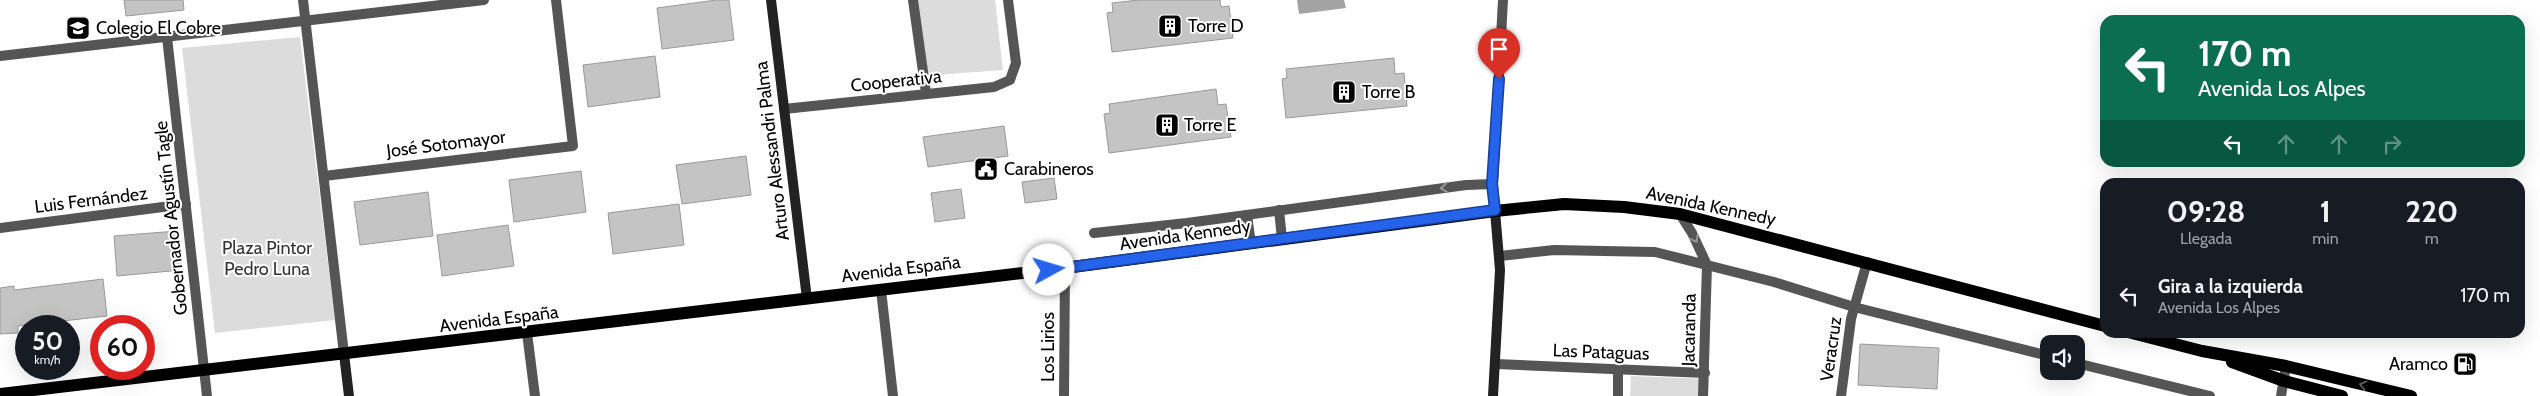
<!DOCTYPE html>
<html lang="es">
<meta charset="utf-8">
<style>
:root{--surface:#171b24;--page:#242831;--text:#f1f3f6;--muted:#9ea1a6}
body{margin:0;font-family:Cabin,sans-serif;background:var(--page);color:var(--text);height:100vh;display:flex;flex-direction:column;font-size:19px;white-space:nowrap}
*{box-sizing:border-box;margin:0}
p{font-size:16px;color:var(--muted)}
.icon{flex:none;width:28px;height:28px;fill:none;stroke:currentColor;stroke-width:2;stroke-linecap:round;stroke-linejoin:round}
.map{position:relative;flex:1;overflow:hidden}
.sheet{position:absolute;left:2100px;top:178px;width:425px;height:160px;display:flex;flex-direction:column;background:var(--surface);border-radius:15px;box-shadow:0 5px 20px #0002}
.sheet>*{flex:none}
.hud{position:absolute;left:2100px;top:15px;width:425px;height:152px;border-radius:15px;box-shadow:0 5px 20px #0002;background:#0b6e4f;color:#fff;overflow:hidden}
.fabs{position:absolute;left:2040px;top:335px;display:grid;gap:10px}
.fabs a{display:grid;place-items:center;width:45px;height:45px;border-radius:10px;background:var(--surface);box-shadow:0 5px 20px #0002;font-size:25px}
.speed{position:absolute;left:15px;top:315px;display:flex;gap:10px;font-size:25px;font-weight:700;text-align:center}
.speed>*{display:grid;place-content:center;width:65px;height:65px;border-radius:50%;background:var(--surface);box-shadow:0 5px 20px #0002;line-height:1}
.speed small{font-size:12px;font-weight:400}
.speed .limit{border:8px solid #d22;background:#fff;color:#111}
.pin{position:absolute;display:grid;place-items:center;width:42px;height:42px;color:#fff;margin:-51px -21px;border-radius:50% 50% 50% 0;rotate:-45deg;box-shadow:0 0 5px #0007}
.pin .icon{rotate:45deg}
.me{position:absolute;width:55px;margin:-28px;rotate:84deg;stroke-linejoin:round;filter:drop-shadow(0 0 4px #0008)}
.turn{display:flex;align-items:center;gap:18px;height:105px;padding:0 15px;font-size:22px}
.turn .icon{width:65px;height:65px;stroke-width:2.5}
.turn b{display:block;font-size:35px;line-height:42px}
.lanes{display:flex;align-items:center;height:48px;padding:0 15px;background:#0003;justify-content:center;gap:25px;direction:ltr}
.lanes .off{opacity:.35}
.eta{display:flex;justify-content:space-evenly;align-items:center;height:85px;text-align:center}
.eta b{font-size:30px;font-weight:700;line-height:35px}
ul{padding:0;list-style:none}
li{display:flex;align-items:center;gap:15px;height:65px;padding:0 15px}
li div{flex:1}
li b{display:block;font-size:19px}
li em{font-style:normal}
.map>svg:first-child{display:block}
.green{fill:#dcdcdc}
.water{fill:#a3a3a3}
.building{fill:#c4c4c4;stroke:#999}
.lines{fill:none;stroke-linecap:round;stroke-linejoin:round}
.street{stroke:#555;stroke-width:10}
.secondary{stroke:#222;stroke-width:10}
.primary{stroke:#000;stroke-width:12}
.oneway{stroke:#999}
.oneway2{stroke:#595959}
.route-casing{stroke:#184099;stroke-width:12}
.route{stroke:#2563eb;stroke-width:9}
.labels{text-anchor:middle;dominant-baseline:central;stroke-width:4;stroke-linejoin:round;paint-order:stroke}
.poi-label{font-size:18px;fill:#000;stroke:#fff;text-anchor:start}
.street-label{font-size:18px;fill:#000;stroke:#fff}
.park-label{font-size:18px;fill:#333;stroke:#fff}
</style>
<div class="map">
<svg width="2540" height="396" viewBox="0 0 2540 396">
<rect width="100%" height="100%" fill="#fff"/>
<g class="green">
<path d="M913,0H995L1003,70L922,76Z"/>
<path d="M300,37L335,320L215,333L182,48Z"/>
<path d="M1631,376L1709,379L1708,396H1630Z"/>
</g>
<path class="water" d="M1297,0H1344L1346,8L1299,14Z"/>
<g class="building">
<path d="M124,0H183L184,10L126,16Z"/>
<path d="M716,0H729L734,40L662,49L657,8Z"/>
<path d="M1139,0H1220L1221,7L1229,6L1233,38L1112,52L1107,13L1113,12L1112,3Z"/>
<path d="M655,56L660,97L588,107L583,65Z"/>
<path d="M1394,58L1395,74L1404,73L1407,106L1286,118L1282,79L1287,78L1286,69Z"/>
<path d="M1216,89L1218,105L1226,104L1231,137L1109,153L1104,114L1110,113L1109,104Z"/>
<path d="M1004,126L1008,156L928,167L923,137Z"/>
<path d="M746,156L751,195L682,204L676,165Z"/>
<path d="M581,171L586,212L514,222L509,180Z"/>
<path d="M1054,178L1057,199L1025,203L1022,182Z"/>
<path d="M961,189L965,218L935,222L931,193Z"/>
<path d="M428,192L433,236L360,245L354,202Z"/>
<path d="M679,204L684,245L613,254L608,213Z"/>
<path d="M508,225L514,266L442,276L437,235Z"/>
<path d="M177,231L181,270L117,276L114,236Z"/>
<path d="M103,279L107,316L18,326V333L0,334V288L14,286V290Z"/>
<path d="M1860,344L1939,348L1937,389L1858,385Z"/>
</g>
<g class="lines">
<g class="street">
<path d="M303,0L344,354"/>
<path d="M913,0L926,93"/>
<path d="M167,37L207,396"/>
<path d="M0,56L484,0"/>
<path d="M784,109L994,87L1010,80L1016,63L1008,0"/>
<path d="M324,176L573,146L556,0"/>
<path d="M1279,210L1282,239"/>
<path d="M1495,211L1493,184L1503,0"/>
<path d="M1680,214L1692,233L1707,265L1703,396"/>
<path d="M1247,215L1251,244"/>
<path d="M0,228L186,204"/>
<path d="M1094,233L1187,223L1466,185L1493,184"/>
<path d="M1500,256L1554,250L1655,252L1774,282L1854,307L2049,356"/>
<path d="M881,290L893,396"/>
<path d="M527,333L535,396"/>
<path d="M2076,363L2210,396"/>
<path d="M1496,364L1705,373"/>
<path d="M1064,396L1065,268"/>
<path d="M1618,396V369"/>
<path d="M1841,396L1851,319L1867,262"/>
<path d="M2281,396L2286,366"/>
</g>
<g class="secondary">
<path d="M771,0L807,299"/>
<path d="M344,354L349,396"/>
<path d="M1493,396L1500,270L1495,211"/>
</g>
<g class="primary">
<path d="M2128,332L2202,351L2286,366L2411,396"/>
<path d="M2232,362L2284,381L2342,396"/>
<path d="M0,394L1065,268L1495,211L1564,204L1624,207L1680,214L2105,326"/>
</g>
</g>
<defs><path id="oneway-chevron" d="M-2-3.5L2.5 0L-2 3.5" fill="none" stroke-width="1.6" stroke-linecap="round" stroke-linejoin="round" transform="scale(1.25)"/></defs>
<g class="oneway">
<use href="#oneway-chevron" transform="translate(1444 188) rotate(173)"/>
<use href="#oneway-chevron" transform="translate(1695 239) rotate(62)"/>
</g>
<use class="oneway2" href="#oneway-chevron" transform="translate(2363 385) rotate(-166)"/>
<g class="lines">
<g class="route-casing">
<path id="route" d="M1049,270L1495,210L1492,184L1499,79"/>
</g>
<use href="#route" class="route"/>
</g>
<defs>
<g id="building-square" transform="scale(1.25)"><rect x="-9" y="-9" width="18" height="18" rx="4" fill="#000" stroke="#fff"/><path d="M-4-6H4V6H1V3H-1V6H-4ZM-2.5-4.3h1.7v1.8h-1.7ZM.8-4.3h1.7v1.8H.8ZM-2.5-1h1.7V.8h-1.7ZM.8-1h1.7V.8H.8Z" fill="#fff"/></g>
<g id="school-square" transform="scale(1.25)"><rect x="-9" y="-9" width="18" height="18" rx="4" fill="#000" stroke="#fff"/><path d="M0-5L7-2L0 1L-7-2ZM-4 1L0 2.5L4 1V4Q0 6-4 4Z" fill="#fff"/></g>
<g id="civic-square" transform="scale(1.25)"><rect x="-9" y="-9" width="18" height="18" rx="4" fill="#000" stroke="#fff"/><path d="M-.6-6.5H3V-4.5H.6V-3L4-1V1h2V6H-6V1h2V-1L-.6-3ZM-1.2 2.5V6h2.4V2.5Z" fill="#fff"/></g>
<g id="fuel-square" transform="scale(1.25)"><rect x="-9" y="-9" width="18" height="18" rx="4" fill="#000" stroke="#fff"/><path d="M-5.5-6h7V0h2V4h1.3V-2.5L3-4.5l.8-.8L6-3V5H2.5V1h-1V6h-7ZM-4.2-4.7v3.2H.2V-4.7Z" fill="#fff"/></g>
</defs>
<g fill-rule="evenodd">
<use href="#building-square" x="1170" y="26"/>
<use href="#school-square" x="78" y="28"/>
<use href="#building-square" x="1344" y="92"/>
<use href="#building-square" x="1167" y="125"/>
<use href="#civic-square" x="986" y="169"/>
<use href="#fuel-square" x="2465" y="364"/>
</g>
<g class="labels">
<g class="poi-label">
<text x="1188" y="26">Torre D</text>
<text x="96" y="28">Colegio El Cobre</text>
<text x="1362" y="92">Torre B</text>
<text x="1184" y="125">Torre E</text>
<text x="1004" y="169">Carabineros</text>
<text x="2448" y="364" text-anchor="end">Aramco</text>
</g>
<g class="street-label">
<text transform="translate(896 81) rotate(-6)">Cooperativa</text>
<text transform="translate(446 144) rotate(-7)">José Sotomayor</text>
<text transform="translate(772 151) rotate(-97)">Arturo Alessandri Palma</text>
<text transform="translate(91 200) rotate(-7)">Luis Fernández</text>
<text transform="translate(1711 206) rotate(12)">Avenida Kennedy</text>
<text transform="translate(171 218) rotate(-96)">Gobernador Agustín Tagle</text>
<text transform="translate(1185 235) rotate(-8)">Avenida Kennedy</text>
<text transform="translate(901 269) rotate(-7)">Avenida España</text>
<text transform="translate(499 319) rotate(-7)">Avenida España</text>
<text transform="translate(1689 330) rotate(-89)">Jacaranda</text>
<text transform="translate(1048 347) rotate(-90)">Los Lirios</text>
<text transform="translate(1831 349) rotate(-82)">Veracruz</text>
<text transform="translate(1601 352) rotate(2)">Las Pataguas</text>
</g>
<g class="park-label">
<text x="267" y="248">Plaza Pintor<tspan x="267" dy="21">Pedro Luna</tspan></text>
</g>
</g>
</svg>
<div class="fabs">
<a><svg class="icon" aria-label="sound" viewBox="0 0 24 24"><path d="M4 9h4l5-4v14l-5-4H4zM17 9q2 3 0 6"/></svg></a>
</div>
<div class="speed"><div>50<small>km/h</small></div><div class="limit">60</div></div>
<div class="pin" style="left:1499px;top:79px;background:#d93025"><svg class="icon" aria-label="arrive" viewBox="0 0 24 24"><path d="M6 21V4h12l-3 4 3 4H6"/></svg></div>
<svg class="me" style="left:1049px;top:270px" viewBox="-20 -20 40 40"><circle r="19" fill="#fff"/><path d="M0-13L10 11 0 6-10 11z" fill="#2563eb"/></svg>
<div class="hud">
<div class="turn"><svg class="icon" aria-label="left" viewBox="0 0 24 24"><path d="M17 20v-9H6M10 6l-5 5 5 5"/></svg><div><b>170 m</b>Avenida Los Alpes</div></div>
<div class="lanes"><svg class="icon" aria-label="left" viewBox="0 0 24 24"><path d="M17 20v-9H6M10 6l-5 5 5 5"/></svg><svg class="icon off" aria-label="ahead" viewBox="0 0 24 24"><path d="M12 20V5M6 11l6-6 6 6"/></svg><svg class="icon off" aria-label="ahead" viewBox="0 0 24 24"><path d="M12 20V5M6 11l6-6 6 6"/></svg><svg class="icon off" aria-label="right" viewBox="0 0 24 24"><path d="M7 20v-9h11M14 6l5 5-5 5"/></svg></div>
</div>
<section class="sheet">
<div class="eta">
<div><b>09:28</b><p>Llegada</p></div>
<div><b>1</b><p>min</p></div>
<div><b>220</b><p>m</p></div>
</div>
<ul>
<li><svg class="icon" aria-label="left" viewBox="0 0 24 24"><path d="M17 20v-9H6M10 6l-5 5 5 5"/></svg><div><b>Gira a la izquierda</b><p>Avenida Los Alpes</p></div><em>170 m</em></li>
</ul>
</section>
</div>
